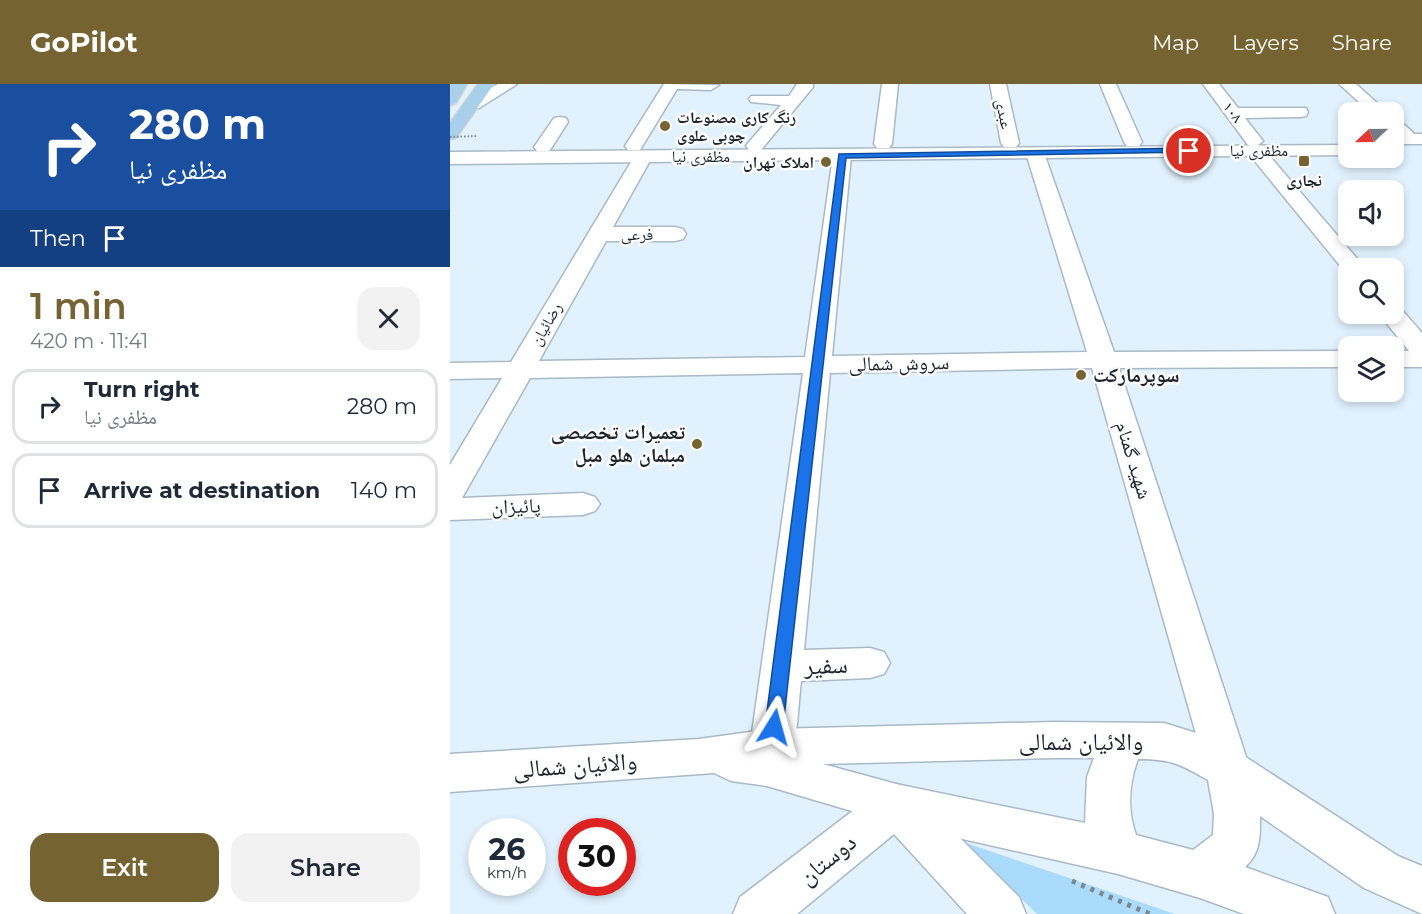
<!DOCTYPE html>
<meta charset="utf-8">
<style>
:root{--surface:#fff;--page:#f2f2f3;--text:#1f2937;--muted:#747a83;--line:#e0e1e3;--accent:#766332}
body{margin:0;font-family:Montserrat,"Noto Naskh Arabic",sans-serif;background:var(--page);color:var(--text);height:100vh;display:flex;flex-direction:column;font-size:22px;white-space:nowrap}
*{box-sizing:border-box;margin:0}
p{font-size:20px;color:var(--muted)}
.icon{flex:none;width:33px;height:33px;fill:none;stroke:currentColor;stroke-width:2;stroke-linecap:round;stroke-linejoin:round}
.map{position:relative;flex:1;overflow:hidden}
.drawer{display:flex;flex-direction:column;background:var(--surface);width:450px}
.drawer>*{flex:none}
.guide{background:#1a4fa0;color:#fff;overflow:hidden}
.needle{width:39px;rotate:248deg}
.buttons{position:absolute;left:888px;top:18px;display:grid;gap:12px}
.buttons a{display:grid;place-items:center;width:66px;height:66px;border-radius:12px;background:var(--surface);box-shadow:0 3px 9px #0003;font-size:30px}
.speed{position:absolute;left:18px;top:734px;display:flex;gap:12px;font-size:30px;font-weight:700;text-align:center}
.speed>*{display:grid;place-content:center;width:78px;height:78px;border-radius:50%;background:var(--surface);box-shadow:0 3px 9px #0003;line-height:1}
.speed small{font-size:15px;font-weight:400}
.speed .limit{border:9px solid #d22;background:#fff;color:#111}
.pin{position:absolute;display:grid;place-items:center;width:51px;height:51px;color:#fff;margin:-26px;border:3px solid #fff;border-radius:50%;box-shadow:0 2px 6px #0007}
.me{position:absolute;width:66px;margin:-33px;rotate:8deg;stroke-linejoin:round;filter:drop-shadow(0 0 4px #0008)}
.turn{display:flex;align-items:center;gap:21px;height:126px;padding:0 30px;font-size:27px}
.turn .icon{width:78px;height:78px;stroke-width:2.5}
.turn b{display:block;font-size:42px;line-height:51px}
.then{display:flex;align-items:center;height:57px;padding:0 30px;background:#0003;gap:12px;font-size:22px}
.round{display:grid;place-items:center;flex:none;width:63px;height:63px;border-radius:18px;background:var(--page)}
.headline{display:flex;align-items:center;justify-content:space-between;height:102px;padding:0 30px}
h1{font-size:36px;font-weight:600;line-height:45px;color:var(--accent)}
.button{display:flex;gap:12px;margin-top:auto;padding:12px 30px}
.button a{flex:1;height:69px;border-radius:18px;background:var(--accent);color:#fff;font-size:24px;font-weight:600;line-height:69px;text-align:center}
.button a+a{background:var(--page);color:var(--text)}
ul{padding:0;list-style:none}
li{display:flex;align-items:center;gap:18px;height:75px;margin:0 12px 9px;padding:0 18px;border:3px solid var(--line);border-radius:18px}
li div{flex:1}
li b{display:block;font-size:22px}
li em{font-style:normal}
header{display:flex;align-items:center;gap:36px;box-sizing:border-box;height:84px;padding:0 30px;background:var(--accent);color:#fff}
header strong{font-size:28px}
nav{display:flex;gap:33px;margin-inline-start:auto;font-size:21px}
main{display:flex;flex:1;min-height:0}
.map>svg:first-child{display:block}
.green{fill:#aadafc}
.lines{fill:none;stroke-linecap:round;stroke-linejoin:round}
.street-casing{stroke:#a9b9c5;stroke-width:3}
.secondary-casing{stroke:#a9b9c5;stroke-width:3}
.primary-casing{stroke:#d2d3d4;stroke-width:3}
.path{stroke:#7c8790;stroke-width:5;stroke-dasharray:4 6;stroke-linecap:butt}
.street{fill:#fff;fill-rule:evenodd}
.secondary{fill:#fff;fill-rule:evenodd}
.primary{fill:#a9d0eb;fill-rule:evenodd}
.path-bridge{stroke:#7c8790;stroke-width:2;stroke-dasharray:1.5 2;stroke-linecap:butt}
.route{fill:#1a73e8;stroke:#114b97;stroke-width:1.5}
.poi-dot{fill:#766332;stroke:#fcfcfc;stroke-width:2}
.labels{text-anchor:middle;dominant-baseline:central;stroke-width:5;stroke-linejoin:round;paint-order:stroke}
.far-street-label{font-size:16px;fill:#1d2328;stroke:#fcfcfc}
.far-poi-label{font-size:16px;font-weight:bold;fill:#1d2328;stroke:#fcfcfc;text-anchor:start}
.street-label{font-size:20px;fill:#1d2328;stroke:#fcfcfc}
.poi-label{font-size:20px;font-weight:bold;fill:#1d2328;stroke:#fcfcfc;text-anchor:start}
.near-street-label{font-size:24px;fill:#1d2328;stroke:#fcfcfc}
</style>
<header>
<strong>GoPilot</strong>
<nav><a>Map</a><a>Layers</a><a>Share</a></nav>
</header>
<main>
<section class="drawer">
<div class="guide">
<div class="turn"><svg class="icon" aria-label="right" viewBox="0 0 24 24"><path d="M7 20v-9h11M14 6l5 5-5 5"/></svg><div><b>280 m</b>مظفری نیا</div></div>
<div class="then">Then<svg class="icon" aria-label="arrive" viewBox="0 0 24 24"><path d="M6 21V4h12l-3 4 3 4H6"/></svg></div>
</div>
<div class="headline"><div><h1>1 min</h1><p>420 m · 11:41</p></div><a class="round"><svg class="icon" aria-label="close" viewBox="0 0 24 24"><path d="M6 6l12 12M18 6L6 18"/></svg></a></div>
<ul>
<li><svg class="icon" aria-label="right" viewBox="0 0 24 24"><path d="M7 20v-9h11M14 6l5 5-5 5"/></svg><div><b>Turn right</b><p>مظفری نیا</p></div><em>280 m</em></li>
<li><svg class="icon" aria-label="arrive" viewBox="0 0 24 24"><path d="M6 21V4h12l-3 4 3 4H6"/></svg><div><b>Arrive at destination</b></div><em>140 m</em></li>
</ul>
<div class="button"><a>Exit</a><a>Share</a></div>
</section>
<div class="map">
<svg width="972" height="830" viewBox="0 0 972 830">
<rect width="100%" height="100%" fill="#e1f2fe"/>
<path class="green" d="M513,758L725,830H587Z"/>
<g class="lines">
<g class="street-casing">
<g id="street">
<path d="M214,0L269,1L261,6L227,5L190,66H178L175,62Z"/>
<path d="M347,0H363V3L311,66H299L296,62L299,58L331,21L301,18L299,15L301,12H339Z"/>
<path d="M432,0H448L442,60L439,64H427L424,60Z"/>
<path d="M540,0H556L569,59L566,63H554L551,59Z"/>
<path d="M650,0H666L692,58L689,62H677L674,58Z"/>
<path d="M753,0H769L788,24H856L858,28L856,32L850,33L795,34L813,57L808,61L811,62L915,184H898V190L896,189L799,70L796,66L801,62L798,61Z"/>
<path d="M889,0H906L937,28H920Z"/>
<path d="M110,33L116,34L118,38L102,63L99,67H87L84,63L104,34Z"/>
<path d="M944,36C953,38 962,47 968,55L965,59H953L944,50Z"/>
<path d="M585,64L591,65L594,69L664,268L898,267V283L669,284L800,685L794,698L778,704L762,698L756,685L642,284L380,289L354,566L420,564L434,568L440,579L434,590L420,594L351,597C347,630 348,666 333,696L317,702L301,696L295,683L300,663L353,289L80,294L12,414L133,409L145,413L150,420L145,427L133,431L0,436V381L52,294L0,295V279L61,278L184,73L186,69H200L202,73L163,143H225L233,145L236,150L233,155L225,157H156L89,277L355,273L383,72L386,68H398L401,72L382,272L637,268L576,69L579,65Z"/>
<path d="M944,223L951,225L972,249V283H944V267H959L929,230H944Z"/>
<path d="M446,700L462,706L569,813L576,830H517L444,750L347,830H283L290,813L430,706Z"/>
</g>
</g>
<g class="secondary-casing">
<g id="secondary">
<path d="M48,0H67L29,24H17L15,21L17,18Z"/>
<rect x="944" y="50" width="28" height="10"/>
<path d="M898,61V71L0,80V68Z"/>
<path d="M603,638L714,639L759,653L794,672L948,772L972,782V830L914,804L810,732C810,752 811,769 795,783L878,813L885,830H794L750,814L668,790L446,740L317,702L281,697L264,689L0,708V670L249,655L322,645ZM603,674H644L637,693L635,739L446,700L373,680ZM688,675C721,675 730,680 758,696L764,730L763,751L743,766L686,751C677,726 679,699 688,675Z"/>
</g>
</g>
<g class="primary-casing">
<g id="primary">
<path d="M1,0H17L6,19L0,21Z"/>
<path d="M28,0H44L6,54L0,55V39Z"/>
</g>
</g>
<path class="path" d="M622,797L700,830"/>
<use href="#street" class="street"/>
<use href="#secondary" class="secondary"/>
<use href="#primary" class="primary"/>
<path class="path-bridge" d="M0,53L28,52"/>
</g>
<path class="route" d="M739,64L743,67L742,68L396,74L333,643L331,648L324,650L318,648L315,643L389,70Z"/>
<g class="poi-dot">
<circle cx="215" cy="42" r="6"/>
<rect x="848" y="71" width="12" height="12" rx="3"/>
<circle cx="376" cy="78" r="6"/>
<circle cx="631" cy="291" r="6"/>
<circle cx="247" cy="360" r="6"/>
</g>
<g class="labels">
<g class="far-street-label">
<text transform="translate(783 28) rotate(53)">۱۰۸</text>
<text transform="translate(554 30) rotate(79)">عبدی</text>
<text x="809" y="66">مظفری نیا</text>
<text x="251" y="72">مظفری نیا</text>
<text x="187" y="150">فرعی</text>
<text transform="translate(96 240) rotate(-60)">رضائیان</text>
</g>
<g class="far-poi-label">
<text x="227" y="33">رنگ کاری مصنوعات<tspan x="227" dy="18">چوبی علوی</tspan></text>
<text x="364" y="78" text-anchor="end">املاک تهران</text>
<text x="854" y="96" text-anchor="middle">نجاری</text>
</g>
<g class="street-label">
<text transform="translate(449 279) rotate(-1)">سروش شمالی</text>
<text transform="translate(684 376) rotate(73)">شهید گمنام</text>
<text transform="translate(66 422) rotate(-2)">پائیزان</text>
</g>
<g class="poi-label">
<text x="643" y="291">سوپرمارکت</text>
<text x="235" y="348" text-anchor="end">تعمیرات تخصصی<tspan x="235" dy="23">مبلمان هلو مبل</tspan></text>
</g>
<g class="near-street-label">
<text transform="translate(376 581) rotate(-2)">سفیر</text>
<text x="631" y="657">والائیان شمالی</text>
<text transform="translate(125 681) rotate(-4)">والائیان شمالی</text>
<text transform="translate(377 775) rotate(-39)">دوستان</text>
</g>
</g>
</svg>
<div class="buttons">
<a><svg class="needle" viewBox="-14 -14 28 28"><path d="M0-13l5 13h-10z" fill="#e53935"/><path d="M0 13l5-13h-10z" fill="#747a83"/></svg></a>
<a><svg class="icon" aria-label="sound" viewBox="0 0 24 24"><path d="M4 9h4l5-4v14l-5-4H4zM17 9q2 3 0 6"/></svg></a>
<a><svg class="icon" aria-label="search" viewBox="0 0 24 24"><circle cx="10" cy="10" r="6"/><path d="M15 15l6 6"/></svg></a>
<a><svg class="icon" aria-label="layers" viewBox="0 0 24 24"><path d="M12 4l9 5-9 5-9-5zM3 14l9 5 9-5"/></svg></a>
</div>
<div class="speed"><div>26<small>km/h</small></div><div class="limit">30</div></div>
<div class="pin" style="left:739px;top:67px;background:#d93025"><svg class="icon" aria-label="arrive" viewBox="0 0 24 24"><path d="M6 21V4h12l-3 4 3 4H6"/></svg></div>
<svg class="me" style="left:324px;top:643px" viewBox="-20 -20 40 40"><path d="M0-17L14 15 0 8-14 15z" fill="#1a73e8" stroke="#fff" stroke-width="4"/></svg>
</div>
</main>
